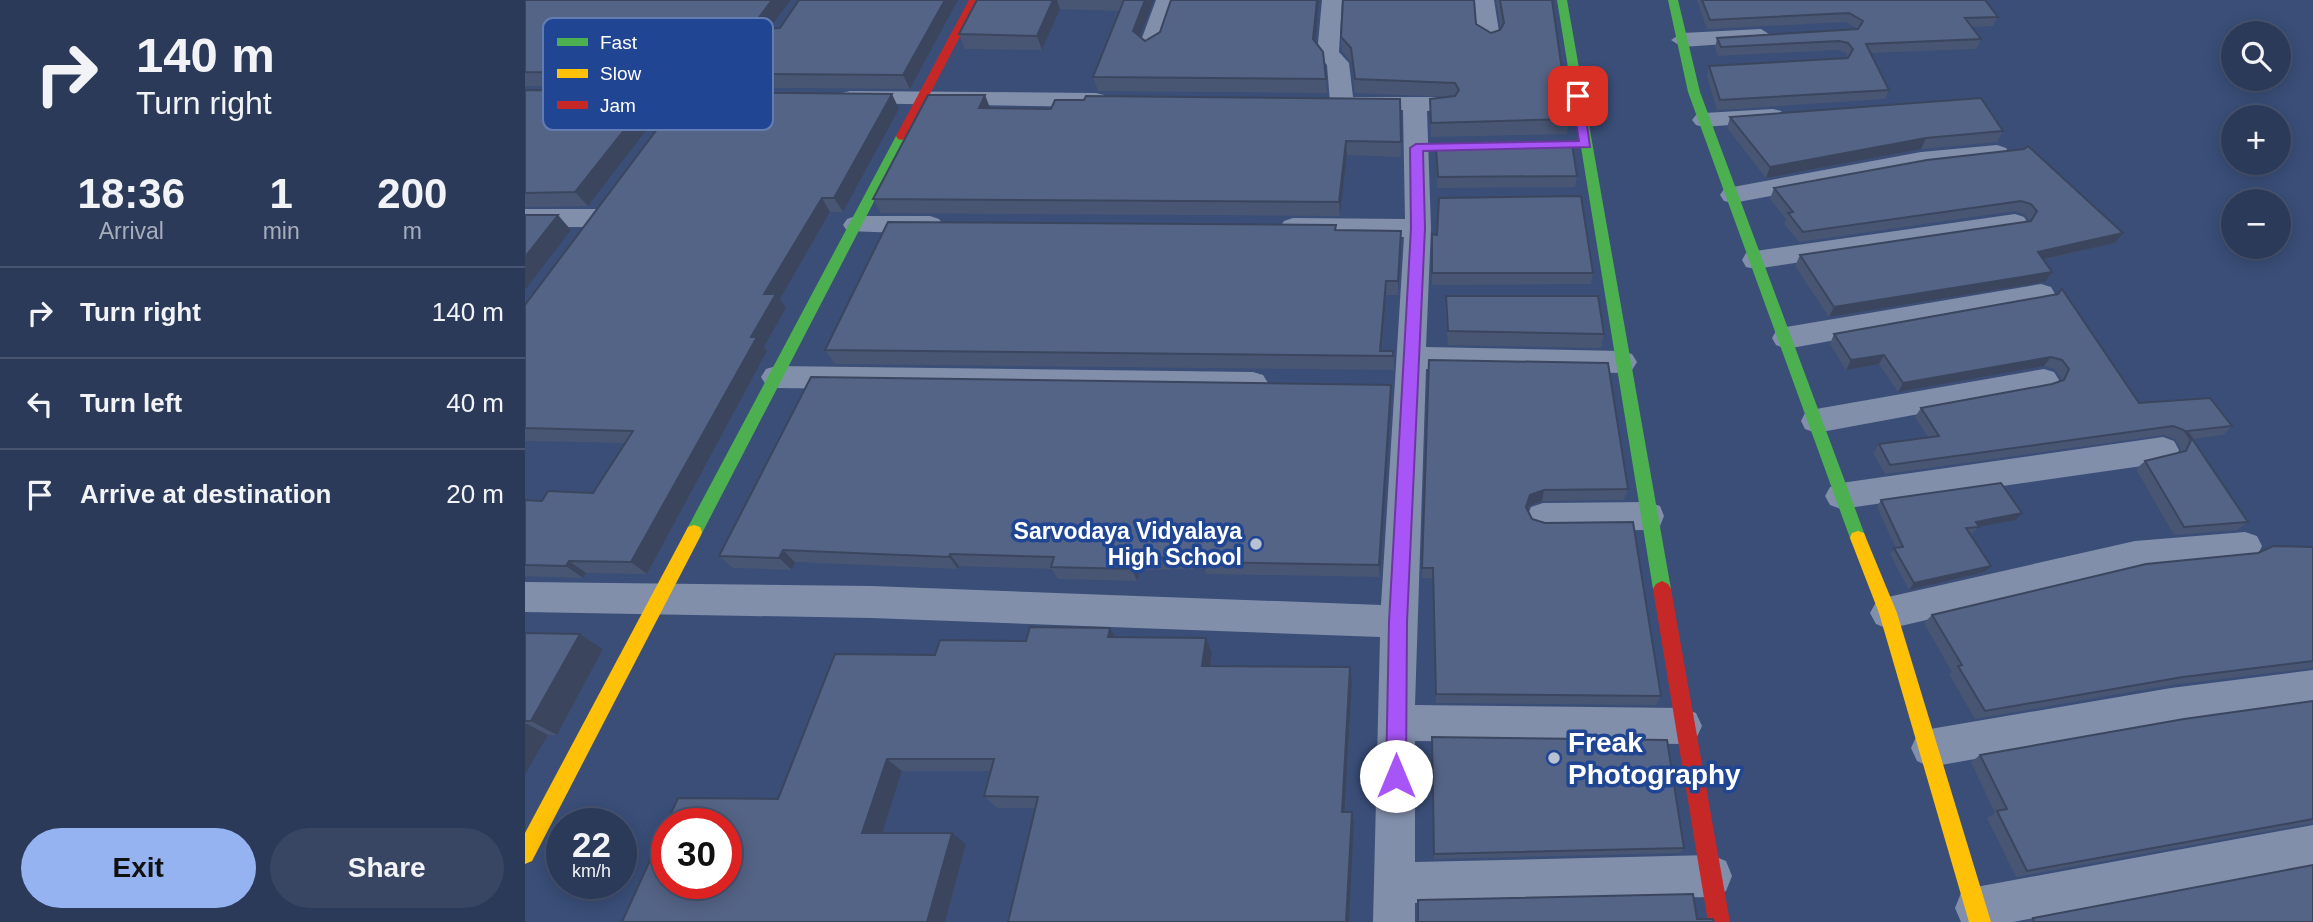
<!DOCTYPE html>
<meta charset="utf-8">
<style>
:root{--surface:#2c3a5a;--page:#384563;--text:#f1f3f6;--muted:#a6adbb;--line:#485470;--accent:#95b2f1}
body{margin:0;font-family:Arial,sans-serif;background:var(--page);color:var(--text);height:100vh;display:flex;flex-direction:column;font-size:26px;white-space:nowrap}
*{box-sizing:border-box;margin:0}
p{font-size:23px;color:var(--muted)}
.icon{flex:none;width:38px;height:38px;fill:none;stroke:currentColor;stroke-width:2;stroke-linecap:round;stroke-linejoin:round}
.map{position:relative;flex:1;overflow:hidden}
.sheet{display:flex;flex-direction:column;background:var(--surface);width:525px}
.sheet>*{flex:none}
.hud{background:#2c3a5a;color:var(--text);overflow:hidden}
.controls{position:absolute;left:1696px;top:21px;display:grid;gap:14px}
.controls a{display:grid;place-items:center;width:70px;height:70px;border-radius:50%;background:var(--surface);box-shadow:0 4px 18px #0003,0 0 0 2px var(--line);font-size:35px}
.speed{position:absolute;left:21px;top:808px;display:flex;gap:14px;font-size:35px;font-weight:700;text-align:center}
.speed>*{display:grid;place-content:center;width:91px;height:91px;border-radius:50%;background:var(--surface);box-shadow:0 4px 18px #0003,0 0 0 2px var(--line);line-height:1}
.speed small{font-size:18px;font-weight:400}
.speed .limit{border:10px solid #d22;background:#fff;color:#111}
.pin{position:absolute;display:grid;place-items:center;width:60px;height:60px;color:#fff;margin:-30px;border-radius:14px;box-shadow:0 4px 10px #0006}
.me{position:absolute;width:77px;margin:-38px;rotate:0deg;stroke-linejoin:round;filter:drop-shadow(0 0 5px #0008)}
.turn{display:flex;align-items:center;gap:24px;height:147px;padding:0 21px;font-size:32px}
.turn .icon{width:91px;height:91px;stroke-width:2.5}
.turn b{display:block;font-size:49px;line-height:60px}
.eta{display:flex;justify-content:space-evenly;align-items:center;height:119px;text-align:center}
.eta b{font-size:42px;font-weight:700;line-height:49px}
.action{display:flex;gap:14px;margin-top:auto;padding:14px 21px}
.action a{flex:1;height:80px;border-radius:42px;background:var(--accent);color:#111;font-size:28px;font-weight:700;line-height:80px;text-align:center}
.action a+a{background:var(--page);color:var(--text)}
ul{padding:0;list-style:none}
li{display:flex;align-items:center;gap:21px;height:91px;padding:0 21px;border-top:2px solid var(--line)}
li div{flex:1}
li b{display:block;font-size:26px}
li em{font-style:normal}
main{display:flex;flex:1;min-height:0}
.map>svg:first-child{display:block}
.lines{fill:none;stroke-linecap:round;stroke-linejoin:round}
.street{fill:#828fab;fill-rule:evenodd}
.fast{fill:#4caf50;fill-rule:evenodd}
.slow{fill:#ffc107;fill-rule:evenodd}
.jam{fill:#c62828;fill-rule:evenodd}
.wall{fill:#485673}
.shaded-wall{fill:#3b465e}
.building{fill:#546486;stroke:#3b465e;stroke-width:2;fill-rule:evenodd}
.route{fill:#a855f7;stroke:#6d37a1;stroke-width:2}
.poi-dot{fill:#bac1d0;stroke:#204592;stroke-width:2.5}
.labels{text-anchor:middle;dominant-baseline:central;stroke-width:7;stroke-linejoin:round;paint-order:stroke}
.poi-label{font-size:23px;font-weight:bold;fill:#fff;stroke:#204592;text-anchor:end}
.near-poi-label{font-size:28px;font-weight:bold;fill:#fff;stroke:#204592;text-anchor:start}
.key{fill:#204592;stroke:#637db3;stroke-width:2}
.key-label{font-size:19px;fill:#fff}
</style>
<main>
<section class="sheet">
<div class="hud">
<div class="turn"><svg class="icon" aria-label="right" viewBox="0 0 24 24"><path d="M7 20v-9h11M14 6l5 5-5 5"/></svg><div><b>140 m</b>Turn right</div></div>
</div>
<div class="eta">
<div><b>18:36</b><p>Arrival</p></div>
<div><b>1</b><p>min</p></div>
<div><b>200</b><p>m</p></div>
</div>
<ul>
<li><svg class="icon" aria-label="right" viewBox="0 0 24 24"><path d="M7 20v-9h11M14 6l5 5-5 5"/></svg><div><b>Turn right</b></div><em>140 m</em></li>
<li><svg class="icon" aria-label="left" viewBox="0 0 24 24"><path d="M17 20v-9H6M10 6l-5 5 5 5"/></svg><div><b>Turn left</b></div><em>40 m</em></li>
<li><svg class="icon" aria-label="arrive" viewBox="0 0 24 24"><path d="M6 21V4h12l-3 4 3 4H6"/></svg><div><b>Arrive at destination</b></div><em>20 m</em></li>
</ul>
<div class="action"><a>Exit</a><a>Share</a></div>
</section>
<div class="map">
<svg width="1788" height="922" viewBox="0 0 1788 922">
<rect width="100%" height="100%" fill="#3a4e78"/>
<g class="lines">
<g class="street">
<path d="M631,0H651L636,46L625,53L614,46Z"/>
<path d="M797,0H817L814,52L824,63L828,97H919L927,99L931,104L927,109L902,111L906,228L901,347L1097,351L1107,354L1112,362L1107,370L1097,373L901,369L890,705L1158,708L1171,713L1177,726L1171,739L1158,744L890,741V862L1186,855L1201,861L1207,876L1201,891L1186,897L890,903V922H848L855,637L346,618L0,612V582L346,586L856,605L879,237L768,236L759,233L755,227L759,221L768,218L880,219L878,110L809,108L805,103L802,65L792,54Z"/>
<path d="M949,0H969L975,38L972,43L964,45L953,38Z"/>
<path d="M1236,29L1247,36L1244,41L1157,47L1146,40L1157,33Z"/>
<path d="M91,89H200L208,91L212,96L208,101L200,103L83,101L79,96L83,91Z"/>
<path d="M325,91L571,93L579,95L583,100L579,105L571,107L317,103L313,98L317,93Z"/>
<path d="M1248,109L1256,111L1260,116L1256,121L1179,127L1171,125L1167,120L1171,115L1179,113Z"/>
<path d="M1472,145L1481,148L1484,153L1481,158L1396,168L1208,203L1199,201L1195,195L1199,189L1208,187L1396,152Z"/>
<path d="M0,209H71L80,212L84,218L80,224L71,227H0Z"/>
<path d="M1490,214L1499,217L1503,223L1499,229L1230,269L1221,267L1217,260L1221,253L1230,251Z"/>
<path d="M331,216H405L414,219L418,225L414,231L405,234L322,231L318,225L322,219Z"/>
<path d="M1516,284L1526,287L1530,294L1526,301L1261,349L1251,345L1247,338L1251,331L1261,327Z"/>
<path d="M251,366L728,372L738,375L743,383L738,391L728,394L251,388L241,385L236,377L241,369Z"/>
<path d="M1519,369L1529,372L1534,380L1529,388L1519,391L1291,433L1280,429L1276,421L1280,413L1291,409Z"/>
<path d="M1638,437L1649,441L1654,450L1649,459L1638,463L1316,509L1305,505L1300,496L1305,487L1316,483Z"/>
<path d="M1123,502L1135,506L1139,516L1135,526L1123,530L1018,531L1006,527L1002,517L1006,507L1018,503Z"/>
<path d="M1720,532L1732,536L1737,546L1732,556L1720,560L1610,571L1363,629L1351,624L1345,613L1351,602L1363,597L1610,541Z"/>
<path d="M1788,670V704L1646,724L1405,767L1392,761L1386,748L1392,735L1405,729L1646,688Z"/>
<path d="M1788,825V865L1488,922H1436L1430,908L1436,893L1451,887Z"/>
</g>
<g class="fast">
<path d="M1032,0H1042L1146,589L1143,594L1137,597L1131,594L1128,589Z"/>
<path d="M1143,0H1153L1175,92L1341,538L1339,543L1333,545L1327,543L1325,538L1163,92Z"/>
<path d="M377,132L383,136L175,537L169,539L163,537L161,532L163,527L371,136Z"/>
</g>
<g class="slow">
<path d="M169,525L175,527L177,532L175,537L7,861L0,864V833L163,527Z"/>
<path d="M1333,531L1339,533L1341,538L1372,613L1466,922H1444L1354,613L1325,538L1327,533Z"/>
</g>
<g class="jam">
<path d="M444,0H454L383,136L377,140L373,139L371,136Z"/>
<path d="M1137,581L1143,584L1146,589L1205,922H1183L1128,589L1131,584Z"/>
</g>
</g>
<g class="wall">
<path d="M0,0H266L244,29L255,28L274,0H433L385,89L0,86Z"/>
<path d="M452,0H629L615,36L620,41L635,32L646,0H794L790,42L801,79L802,93L573,91L568,77L594,11L535,9L517,50L440,49L434,34Z"/>
<path d="M971,0H1027L1044,119L1042,134L906,137L905,99L922,97L830,93L827,63L817,51L816,37L951,24L966,33L975,30L976,29Z"/>
<path d="M1172,0H1460L1473,17L1468,26L1446,27L1456,39L1451,49L1345,53L1364,90L1360,99L1192,110L1182,76L1184,66L1323,58V57L1320,52L1311,50L1193,56L1190,48L1192,38L1333,29L1321,22L1182,29Z"/>
<path d="M0,90L140,106L63,206L0,207Z"/>
<path d="M875,99L876,157L822,155L815,216L356,213L348,199L465,108L526,109Z"/>
<path d="M374,109L318,212H305L255,299L261,308L239,347L242,351L122,574L61,573L58,578L0,576V500L17,501L68,493L100,443L0,441V305Z"/>
<path d="M1205,117L1478,131L1472,142L1396,149L1241,178L1202,128Z"/>
<path d="M911,147L1052,176L1050,187L912,188Z"/>
<path d="M1402,160L1598,233L1590,243L1518,260L1520,282L1304,317L1270,266L1275,255L1505,221L1500,215L1490,211L1274,242L1259,224L1261,219L1245,199L1249,188Z"/>
<path d="M811,225V230L876,231L873,295H861L857,351H868L869,370L310,364L300,350Z"/>
<path d="M907,234L1068,273L1066,284L907,285Z"/>
<path d="M1533,294L1614,403L1707,426L1698,435L1667,439L1723,522L1712,530L1649,535L1611,469L1620,461L1655,453L1656,449L1650,439L1639,435L1360,474L1348,453L1354,444L1403,437L1390,417L1396,408L1527,384L1535,382L1536,379L1530,369L1519,366L1373,392L1354,364L1321,370L1305,344L1309,334Z"/>
<path d="M921,296L1079,334L1076,348L923,345L920,311Z"/>
<path d="M904,360L1103,489L1099,500L1017,501L1004,506L1002,509L1007,519L1136,696L1131,705L911,703L908,578H897Z"/>
<path d="M866,399L855,577L681,574L680,569L615,570L612,581L533,579L527,569L434,566L433,569L270,562L267,570L208,568L194,556Z"/>
<path d="M1356,500L1497,513L1491,520L1453,527L1448,533L1444,534L1466,566L1460,572L1384,590L1365,554L1371,548L1352,507Z"/>
<path d="M1788,547V668L1646,685L1450,719L1424,674L1427,672L1399,623L1407,615L1733,553Z"/>
<path d="M0,633L55,634L78,649L32,735H23L0,775Z"/>
<path d="M590,637L681,638L687,653L685,666L825,667L827,681L820,812H827L829,823L824,922H483L511,808H472L459,796L466,771H377L357,833L441,844L420,922L253,799L410,655L501,641Z"/>
<path d="M1788,701V823L1491,877L1462,818L1470,813L1446,762L1455,755Z"/>
<path d="M907,737L1159,848L1155,853L909,859Z"/>
<path d="M1508,918L1788,922H1499Z"/>
</g>
<g class="shaded-wall">
<path d="M247,0H266L240,34L232,20Z"/>
<path d="M420,0H433L385,89L378,75Z"/>
<path d="M528,0H532L535,9L517,50L512,36Z"/>
<path d="M620,0H629L612,45L608,31Z"/>
<path d="M792,0H794L789,54L788,39Z"/>
<path d="M130,91L140,106L63,206L50,192Z"/>
<path d="M367,94L374,109L318,212L309,198Z"/>
<path d="M460,95L466,110L454,108Z"/>
<path d="M1401,138L1396,149L1241,178L1245,167Z"/>
<path d="M821,141L822,155L815,216L814,202Z"/>
<path d="M297,198L305,212L255,299L261,308L239,347L242,351L122,574L106,562L226,337L239,294Z"/>
<path d="M33,215L46,230L0,290V257Z"/>
<path d="M876,231V246L873,295V281Z"/>
<path d="M1598,233L1590,243L1506,262L1513,252Z"/>
<path d="M1527,272L1520,282L1304,317L1309,307Z"/>
<path d="M861,281V295L856,356L855,351Z"/>
<path d="M1359,355L1354,364L1321,370L1326,360Z"/>
<path d="M1526,357L1519,366L1373,392L1378,383Z"/>
<path d="M866,385V399L855,577L854,565Z"/>
<path d="M1019,490L1017,501L1004,506L1000,518L1001,507L1005,495Z"/>
<path d="M1497,513L1491,520L1453,527L1451,522Z"/>
<path d="M258,550L270,562L267,570L254,558Z"/>
<path d="M425,554L434,566L433,569L424,557Z"/>
<path d="M609,558L615,570L612,581L607,569Z"/>
<path d="M44,561L61,573L58,578L41,566Z"/>
<path d="M1466,566L1460,572L1384,590L1389,583Z"/>
<path d="M585,628L593,643L583,637Z"/>
<path d="M55,634L78,649L32,735L6,721Z"/>
<path d="M681,638L687,653L683,680L677,666Z"/>
<path d="M825,667L827,681L819,823L817,812Z"/>
<path d="M0,723L23,735L0,775Z"/>
<path d="M362,759L377,771L354,843L337,833Z"/>
<path d="M827,812L829,823L824,922H821Z"/>
<path d="M427,833L441,844L420,922H402Z"/>
</g>
<g class="building">
<path d="M0,0H247L232,20L237,29L255,28L274,0H420L378,75L0,72Z"/>
<path d="M452,0H528L512,36L434,34Z"/>
<path d="M599,0H620L608,31L620,41L635,32L646,0H792L788,39L798,52L801,79L568,77Z"/>
<path d="M818,0H949L951,24L966,33L975,30L979,23L975,0H1027L1044,119L906,123L905,99L930,96L934,90L930,83L830,79L826,48L816,37Z"/>
<path d="M1177,0H1460L1473,17L1440,18L1456,39L1341,44L1364,90L1195,100L1184,66L1323,58L1328,49L1323,43L1314,41L1196,47L1192,38L1333,29L1338,21L1324,13L1185,20Z"/>
<path d="M0,90L130,91L50,192L0,193Z"/>
<path d="M160,92L367,94L309,198H297L239,294H251L226,337H232L106,562L44,561L41,566L0,565V500L17,501L23,491L68,493L108,431L0,428V305Z"/>
<path d="M403,95H460L454,108L526,109L530,100H559L561,96L875,99L876,142L821,141L814,202L348,199Z"/>
<path d="M1456,98L1478,131L1401,138L1245,167L1205,117Z"/>
<path d="M1047,144L1052,176L913,177L911,147Z"/>
<path d="M1503,146L1598,233L1513,252L1527,272L1309,307L1275,255L1506,221L1512,211L1506,204L1496,201L1278,232L1263,213L1268,212L1249,188L1402,160L1499,149Z"/>
<path d="M1056,196L1068,273H907V234L912,235L914,198Z"/>
<path d="M0,215H33L0,257Z"/>
<path d="M363,222L811,225L810,230L876,231L873,281H861L855,351H868V356L300,350Z"/>
<path d="M1537,289L1614,403L1685,398L1707,426L1662,431L1723,522L1659,527L1620,461L1661,451L1666,440L1659,430L1648,426L1365,465L1354,444L1414,436L1396,408L1527,384L1539,380L1544,369L1537,360L1526,357L1378,383L1359,355L1326,360L1309,334L1533,294Z"/>
<path d="M921,296H1073L1079,334L923,331Z"/>
<path d="M904,360L1083,363L1103,489L1019,490L1005,495L1001,507L1007,519L1020,523L1108,522L1136,696L911,694L908,568H897Z"/>
<path d="M286,377L866,385L854,565L677,562L678,557L609,558L607,569L526,567L529,557L425,554L424,557L258,550L254,558L194,556Z"/>
<path d="M1476,483L1497,513L1451,522L1454,527L1441,528L1466,566L1389,583L1369,548L1378,547L1356,500Z"/>
<path d="M1748,546L1788,547V661L1658,677L1460,711L1433,666L1437,665L1407,615L1621,564L1733,553Z"/>
<path d="M505,627L585,628L583,637L681,638L677,666L825,667L817,812H827L821,922H483L513,797L459,796L469,759H362L337,833H427L402,922H97L153,798L253,799L310,654L410,655L415,640L501,641ZM142,824H201V884H142Z"/>
<path d="M0,633L55,634L6,721H0Z"/>
<path d="M1788,701V819L1502,871L1472,811L1482,809L1455,755L1659,719Z"/>
<path d="M907,737L1142,740L1159,848L909,854Z"/>
<path d="M1788,865V922H1509L1508,918Z"/>
<path d="M1168,894L1172,919H1188L1189,922H893V900Z"/>
</g>
<path class="route" d="M1053,93L1058,96L1065,147L898,151L900,228L882,622L881,776L878,783L871,786L864,783L861,776L864,622L886,228L885,148L891,144L1054,141L1047,96Z"/>
<g class="poi-dot">
<circle cx="731" cy="544" r="7"/>
<circle cx="1029" cy="758" r="7"/>
</g>
<g class="labels">
<g class="poi-label">
<text x="717" y="531">Sarvodaya Vidyalaya<tspan x="717" dy="26">High School</tspan></text>
</g>
<g class="near-poi-label">
<text x="1043" y="742">Freak<tspan x="1043" dy="32">Photography</tspan></text>
</g>
</g>
<rect x="18" y="18" width="230" height="112" rx="10" class="key"/>
<rect x="32" y="38" width="31" height="8" fill="#4caf50"/>
<rect x="32" y="69" width="31" height="9" fill="#ffc107"/>
<rect x="32" y="101" width="31" height="8" fill="#c62828"/>
<g class="key-label">
<text x="75" y="49">Fast</text>
<text x="75" y="80">Slow</text>
<text x="75" y="112">Jam</text>
</g>
</svg>
<div class="controls">
<a><svg class="icon" aria-label="search" viewBox="0 0 24 24"><circle cx="10" cy="10" r="6"/><path d="M15 15l6 6"/></svg></a>
<a>+</a>
<a>−</a>
</div>
<div class="speed"><div>22<small>km/h</small></div><div class="limit">30</div></div>
<div class="pin" style="left:1053px;top:96px;background:#d93025"><svg class="icon" aria-label="arrive" viewBox="0 0 24 24"><path d="M6 21V4h12l-3 4 3 4H6"/></svg></div>
<svg class="me" style="left:871px;top:776px" viewBox="-20 -20 40 40"><circle r="19" fill="#fff"/><path d="M0-13L10 11 0 6-10 11z" fill="#a855f7"/></svg>
</div>
</main>
